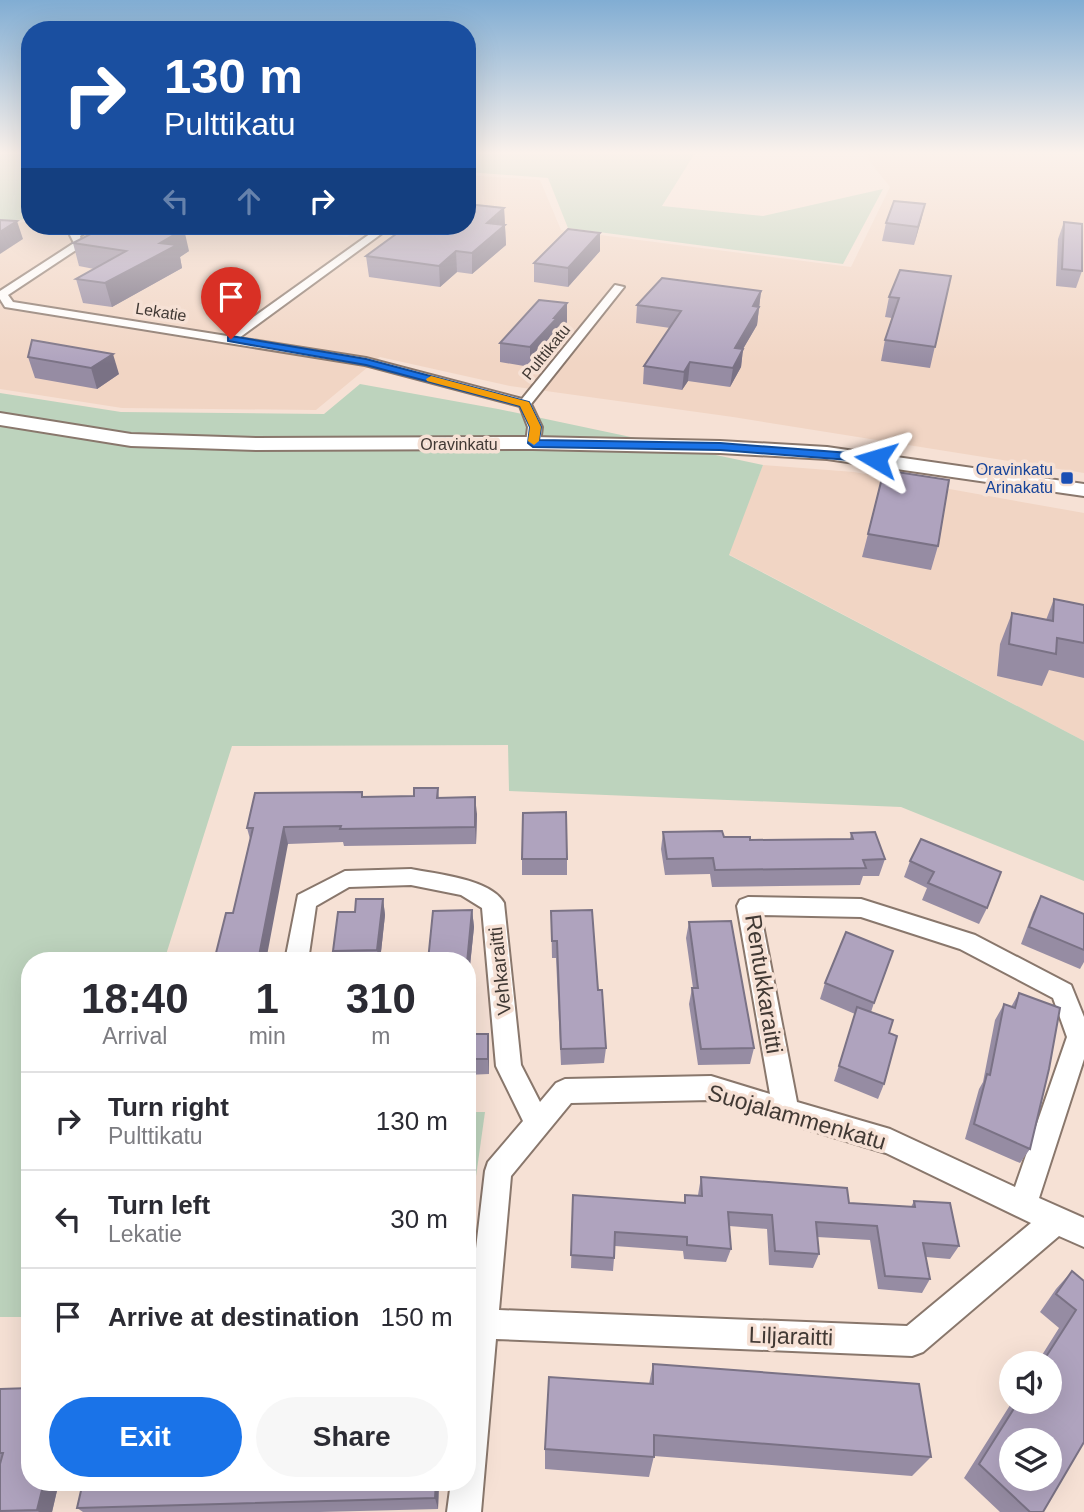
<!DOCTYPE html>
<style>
:root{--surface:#fff;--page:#f7f7f7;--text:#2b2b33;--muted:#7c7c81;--line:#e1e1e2;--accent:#1a73e8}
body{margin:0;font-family:Arial,sans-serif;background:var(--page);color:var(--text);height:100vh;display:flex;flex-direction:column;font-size:26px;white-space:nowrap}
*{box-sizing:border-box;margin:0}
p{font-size:23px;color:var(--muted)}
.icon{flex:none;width:38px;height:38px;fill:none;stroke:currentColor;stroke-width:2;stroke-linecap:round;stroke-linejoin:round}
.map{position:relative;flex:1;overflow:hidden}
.drawer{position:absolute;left:21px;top:952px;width:455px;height:539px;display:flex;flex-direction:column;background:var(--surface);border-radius:28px;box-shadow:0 7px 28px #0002}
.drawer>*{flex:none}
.top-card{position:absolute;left:21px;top:21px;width:455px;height:214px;border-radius:28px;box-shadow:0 7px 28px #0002;background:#1a4fa0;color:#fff;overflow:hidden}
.tools{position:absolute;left:999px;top:1351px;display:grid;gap:14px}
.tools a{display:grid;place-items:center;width:63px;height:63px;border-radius:50%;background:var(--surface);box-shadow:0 7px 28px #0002;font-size:35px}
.pin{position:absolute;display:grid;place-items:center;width:60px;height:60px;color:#fff;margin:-72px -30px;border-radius:50% 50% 50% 0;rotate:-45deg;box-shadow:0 0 7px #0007}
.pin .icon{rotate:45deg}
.me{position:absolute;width:77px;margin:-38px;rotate:277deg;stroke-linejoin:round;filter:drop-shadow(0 0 5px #0008)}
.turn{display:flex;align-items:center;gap:24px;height:147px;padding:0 28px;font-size:32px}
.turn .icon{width:91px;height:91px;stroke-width:2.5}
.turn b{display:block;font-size:49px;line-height:60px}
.lanes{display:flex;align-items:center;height:66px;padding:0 28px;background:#0003;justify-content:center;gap:35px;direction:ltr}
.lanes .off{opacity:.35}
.eta{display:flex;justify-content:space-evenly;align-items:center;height:119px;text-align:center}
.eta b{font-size:42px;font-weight:600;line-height:49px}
.cta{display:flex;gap:14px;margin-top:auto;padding:14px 28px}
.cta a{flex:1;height:80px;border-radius:42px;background:var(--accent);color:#fff;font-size:28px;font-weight:600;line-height:80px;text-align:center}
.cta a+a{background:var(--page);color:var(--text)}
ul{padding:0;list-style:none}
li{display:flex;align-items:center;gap:21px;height:98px;padding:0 28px;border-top:2px solid var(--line)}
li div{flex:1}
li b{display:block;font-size:26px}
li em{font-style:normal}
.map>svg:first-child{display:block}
.built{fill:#f1d5c4}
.green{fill:#bdd3bd}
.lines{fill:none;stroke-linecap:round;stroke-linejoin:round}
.street-casing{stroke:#89776c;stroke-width:4}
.secondary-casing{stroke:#89776c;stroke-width:4}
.street{fill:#fff;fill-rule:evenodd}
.secondary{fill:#fff;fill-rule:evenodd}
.wall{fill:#968ca3}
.shaded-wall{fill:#7a7285}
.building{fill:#afa3be;stroke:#7a7285;stroke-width:2;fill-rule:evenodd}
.route{fill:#1a73e8;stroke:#114b97;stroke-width:2}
.slow{fill:#f59e0b}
.transit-dot{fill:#1a4fb4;stroke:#f6e1d5;stroke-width:2.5}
.labels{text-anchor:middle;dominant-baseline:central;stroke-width:7;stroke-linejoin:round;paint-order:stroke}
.far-street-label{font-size:16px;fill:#413934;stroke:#f6e1d5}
.far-transit-label{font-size:16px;fill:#164399;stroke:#f6e1d5;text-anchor:end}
.street-label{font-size:19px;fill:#413934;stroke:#f6e1d5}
.near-street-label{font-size:23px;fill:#413934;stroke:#f6e1d5}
</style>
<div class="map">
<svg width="1084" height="1512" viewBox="0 0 1084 1512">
<rect width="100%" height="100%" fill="#f6e1d5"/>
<g class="built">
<path d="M863,153H1084V473L733,417L510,386L380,357L316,410L122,408L0,389V224L30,222V226H257L347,237L365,226H467V175L540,180L561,230L851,267L890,187Z"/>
<path d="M763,465L854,472L1084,513V741L728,554Z"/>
</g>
<g class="green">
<path d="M0,153H30V219L0,221Z"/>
<path d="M467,153H695L662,206L763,216L883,189L843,264L568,228L548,178L468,172Z"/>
<path d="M360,384L498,409L763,465L729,555L1084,741V881L901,807L509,791L508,745L232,746L164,961H30V1317H0V393L121,412L324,414Z"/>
<path d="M467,1112H485L467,1241Z"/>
</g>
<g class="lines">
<g class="street-casing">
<g id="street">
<path d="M83,226H94L80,236L82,246L8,295L13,302L227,336L381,226H392L239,338L366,358L522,399L615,285L624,287L531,404L542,427L540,443L533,447L526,443L528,427L520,406L365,365L5,307L0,299V291L74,243L70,235Z"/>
<path d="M411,869C436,874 491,879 504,903L521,1065L540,1102L556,1083L565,1079L711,1076L770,1094L737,906L740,900L748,897L861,899L975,935L1071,985L1084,1017V1059L1039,1198L1084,1218V1247L1059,1236L923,1352L912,1356L496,1339L481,1512H447L451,1482H467V1326L485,1171L488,1162L523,1121L496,1066L482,908L461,895L411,885L349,887L316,906L308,961H285L298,895L345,871ZM761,915L861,917L960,949L1053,998L1067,1037L1015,1187L890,1129L797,1102ZM711,1100L886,1153L1031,1223L907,1326L499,1310L511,1176L571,1103Z"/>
</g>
</g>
<g class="secondary-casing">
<path id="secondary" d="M0,413L131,434L256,438L533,437L720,441L827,447L1084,484V496L827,459L720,453L533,449L256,450L131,446L0,425Z"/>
</g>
<use href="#street" class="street"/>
<use href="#secondary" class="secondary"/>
</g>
<g class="wall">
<path d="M925,204L914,245L882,241L886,223Z"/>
<path d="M504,208L506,245L472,274L457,272L440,287L369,277L366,256Z"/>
<path d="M1064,222L1082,271L1076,288L1056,286L1058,239Z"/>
<path d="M600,233V251L568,287L534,282V263Z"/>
<path d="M73,243L189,251L180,257L182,268L112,307L83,303L76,279L94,269L79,266Z"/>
<path d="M951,276L930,368L881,361L885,340L892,318L885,317L889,297Z"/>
<path d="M761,291L757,325L743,349L741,367L730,387L688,381L682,390L643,384L644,366L670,328L636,323L637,305Z"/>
<path d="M567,303V322L557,334V337L530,367L500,362V343Z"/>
<path d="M32,340L119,374L97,389L35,378L28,357Z"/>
<path d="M868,534L938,546L931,570L862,557Z"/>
<path d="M1054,599L1084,605V678L1049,670L1042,686L997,676L1000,644L1012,613L1046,620Z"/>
<path d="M438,788L439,798L477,814L476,844L344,846L343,842L288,844L233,913L250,839L247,828L362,792L363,797L414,796Z"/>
<path d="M663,832L724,837L750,840L850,839L851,833L885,859L879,876H863L860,885L712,887L710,874L665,875L661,849Z"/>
<path d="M921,839L987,908L979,924L922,900L927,888L904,877L910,861Z"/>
<rect x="522" y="859" width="45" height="16"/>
<path d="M1041,896L1084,914V962L1080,969L1021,944L1033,912Z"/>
<path d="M383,899L385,915L380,961H335L333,951Z"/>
<path d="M472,910L474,927L468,986H470L471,1002L470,1034L489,1049V1074L467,1075V961Z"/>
<path d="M551,911L598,990L606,1048L604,1063L561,1065L556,958H552Z"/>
<path d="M689,922L754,1048L750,1064L698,1065L689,1004L692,988H693L686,938Z"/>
<path d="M825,983L874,1003L871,1012L889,1033L884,1084L878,1099L834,1081L855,1014L820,999Z"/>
<path d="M1019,993L1030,1149L1020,1163L965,1139L979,1089L983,1082L995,1020L1004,1004L1011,1007Z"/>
<path d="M701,1177L849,1203L911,1207L914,1201L959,1246L950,1259L926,1257L930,1279L922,1293L878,1289L870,1240L817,1237L819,1254L813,1268L769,1265L767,1229L729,1226L731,1249L726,1262L684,1259L683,1251L615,1246L613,1271L571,1268L573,1195L684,1203L685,1195H698Z"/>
<path d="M1072,1271L1084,1281L1043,1512H1000L964,1478L1012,1402H1050V1363H1037L1059,1328L1040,1312L1056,1289Z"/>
<path d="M653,1364L931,1457L912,1476L654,1456L649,1477L545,1469V1449L649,1384Z"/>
<path d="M0,1389L59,1482L52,1512H0Z"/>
<path d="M83,1482H439L438,1509L320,1512H83L77,1508Z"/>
</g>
<g class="shaded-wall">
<path d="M925,204L921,221L914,245L918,227Z"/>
<path d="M504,208L506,245L472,274V253L487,223Z"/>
<path d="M17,221L23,239L0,254V232Z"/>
<path d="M152,226L184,229L189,251L180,257L182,268L112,307L105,283Z"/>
<path d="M600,233V251L568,287V268Z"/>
<path d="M456,251L457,272L440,287L439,266Z"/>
<path d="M761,291L757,325L733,366L735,348L753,306Z"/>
<path d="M567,303V322L557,334V337L530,367V347Z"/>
<path d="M743,349L741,367L730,387L733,368Z"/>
<path d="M113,354L119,374L97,389L91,368Z"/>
<path d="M690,362L688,381L682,390L684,372Z"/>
<path d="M475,797L477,814L476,844L475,827Z"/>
<path d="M284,827L288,844L266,961H258Z"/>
<path d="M383,899L385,915L380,961H379L377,950Z"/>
<path d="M472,910L474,927L467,993V963Z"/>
<path d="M470,986L471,1002L470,1050L469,1034Z"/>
<path d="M488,1034L489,1049V1074L488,1059Z"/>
<path d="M44,1482H59L52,1512H39L37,1510Z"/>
<path d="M436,1482H439L438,1509L435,1498Z"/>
</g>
<g class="building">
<path d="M894,201L925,204L918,227L886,223Z"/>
<path d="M467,204L504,208L487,223L505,225L472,253L456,251L439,266L366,256L407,226H467Z"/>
<path d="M0,220L17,221L0,232Z"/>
<path d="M1064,222L1082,224V271L1062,269Z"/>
<path d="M106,226H160L184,229L160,243L177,245L105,283L76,279L126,251L73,243Z"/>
<path d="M568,229L600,233L568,268L534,263Z"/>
<path d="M900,270L951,276L935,347L885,340L899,298L889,297Z"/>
<path d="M662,278L761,291L753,306L759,307L735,348L743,349L733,368L690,362L684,372L644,366L681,311L637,305Z"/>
<path d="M539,300L567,303L554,318H557L530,347L500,343Z"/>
<path d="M32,340L113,354L91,368L28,357Z"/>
<path d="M884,470L949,480L938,546L868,534Z"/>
<path d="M1054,599L1084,605V643L1057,638L1056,654L1009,644L1012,613L1053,621Z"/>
<path d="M414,788H438L437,798L475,797V827L340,829L341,826L284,827L258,961H214L226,913H233L253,828H247L255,793L362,792V797L414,796Z"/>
<path d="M566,812L567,859H522L523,813Z"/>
<path d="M722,831L724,837H750V840L853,839L851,833L875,832L885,859L863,860L866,868L715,870L713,858L667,859L663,832Z"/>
<path d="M921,839L1001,872L987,908L928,883L934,872L910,861Z"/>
<path d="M1041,896L1084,914V950L1029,927Z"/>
<path d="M356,899H383L377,950L333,951L338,912H355Z"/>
<path d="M472,910L467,963V961H428L433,911Z"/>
<path d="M592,910L598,990H602L606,1048L561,1049L557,941H552L551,911Z"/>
<path d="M731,921L754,1048L701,1049L692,988H698L689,922Z"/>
<path d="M846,932L893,951L874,1003L825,983Z"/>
<path d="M467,986H470L469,1034H488V1059H467Z"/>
<path d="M1019,993L1060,1008L1049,1069L1030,1149L974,1124L987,1074L990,1075L1004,1004L1015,1008Z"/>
<path d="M857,1007L893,1020L889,1033L897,1036L884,1084L839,1066Z"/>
<path d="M701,1177L847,1188L849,1203L915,1207L914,1201L950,1203L959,1246L923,1243L930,1279L885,1276L877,1226L816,1222L819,1254L775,1251L772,1215L728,1212L731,1249L687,1245V1237L615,1232L614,1258L571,1255L573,1195L685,1203V1195L702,1196Z"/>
<path d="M1072,1271L1084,1281V1442L1043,1512H1030L979,1464L1018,1402H1050V1363H1042L1076,1310L1056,1294ZM1012,1440H1050V1479H1012Z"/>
<path d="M653,1364L919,1384L931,1457L654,1435V1457L545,1449L549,1377L653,1384Z"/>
<path d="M30,1388V1482H44L37,1510L0,1511V1464L3,1453H0V1389Z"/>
<path d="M83,1482H436L435,1498L77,1508Z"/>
</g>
<linearGradient id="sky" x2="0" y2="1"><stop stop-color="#81add3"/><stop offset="0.42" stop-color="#fbf2ec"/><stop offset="1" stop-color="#fbf2ec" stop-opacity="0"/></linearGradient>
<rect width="1084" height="364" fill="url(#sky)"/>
<path class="route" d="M231,336L366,359L529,402L541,427L539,440L720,443L876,455L881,459L876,462L720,450L533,447L528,443L530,427L520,406L366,365L228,341V337Z"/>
<path class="slow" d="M431,376L529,402L541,427L539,441L534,445L528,441L530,427L520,406L427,381L426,379Z"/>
<rect class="transit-dot" x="1060" y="471" width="14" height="14" rx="3.5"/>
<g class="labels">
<g class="far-street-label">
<text transform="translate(161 312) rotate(9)">Lekatie</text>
<text transform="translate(546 352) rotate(-51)">Pulttikatu</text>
<text x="459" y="444">Oravinkatu</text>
</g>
<g class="far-transit-label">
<text x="1053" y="469">Oravinkatu<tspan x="1053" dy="18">Arinakatu</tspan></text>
</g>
<g class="street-label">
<text transform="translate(500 971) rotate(-96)">Vehkaraitti</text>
</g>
<g class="near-street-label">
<text transform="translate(764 984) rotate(81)">Rentukkaraitti</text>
<text transform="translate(797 1117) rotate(16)">Suojalammenkatu</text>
<text transform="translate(791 1336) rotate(2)">Liljaraitti</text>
</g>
</g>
</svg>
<div class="tools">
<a><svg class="icon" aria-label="sound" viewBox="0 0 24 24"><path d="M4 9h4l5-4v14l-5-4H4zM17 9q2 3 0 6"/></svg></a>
<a><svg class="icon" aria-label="layers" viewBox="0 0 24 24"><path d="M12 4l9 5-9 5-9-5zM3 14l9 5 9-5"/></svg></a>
</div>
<div class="pin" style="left:231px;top:339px;background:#d93025"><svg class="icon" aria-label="arrive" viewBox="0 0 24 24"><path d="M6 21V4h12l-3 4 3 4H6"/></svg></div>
<svg class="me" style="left:876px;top:459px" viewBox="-20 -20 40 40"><path d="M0-17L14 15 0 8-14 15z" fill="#1a73e8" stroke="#fff" stroke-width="4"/></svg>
<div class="top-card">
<div class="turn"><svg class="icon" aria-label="right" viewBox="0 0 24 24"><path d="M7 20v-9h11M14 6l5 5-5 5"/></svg><div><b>130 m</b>Pulttikatu</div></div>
<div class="lanes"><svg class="icon off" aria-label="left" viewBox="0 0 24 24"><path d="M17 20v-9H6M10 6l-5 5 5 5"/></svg><svg class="icon off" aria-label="ahead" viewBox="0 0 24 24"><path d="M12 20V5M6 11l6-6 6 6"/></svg><svg class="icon" aria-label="right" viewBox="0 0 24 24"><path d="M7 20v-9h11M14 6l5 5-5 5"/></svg></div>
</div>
<section class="drawer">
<div class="eta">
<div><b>18:40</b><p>Arrival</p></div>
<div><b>1</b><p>min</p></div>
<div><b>310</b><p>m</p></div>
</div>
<ul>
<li><svg class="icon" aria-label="right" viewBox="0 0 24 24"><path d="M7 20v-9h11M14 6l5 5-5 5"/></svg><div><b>Turn right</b><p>Pulttikatu</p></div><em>130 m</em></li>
<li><svg class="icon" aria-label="left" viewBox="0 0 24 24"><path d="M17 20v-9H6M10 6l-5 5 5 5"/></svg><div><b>Turn left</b><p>Lekatie</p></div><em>30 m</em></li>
<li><svg class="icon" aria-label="arrive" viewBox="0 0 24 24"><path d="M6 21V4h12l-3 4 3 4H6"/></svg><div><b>Arrive at destination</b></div><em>150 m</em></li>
</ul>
<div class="cta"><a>Exit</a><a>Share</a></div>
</section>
</div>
